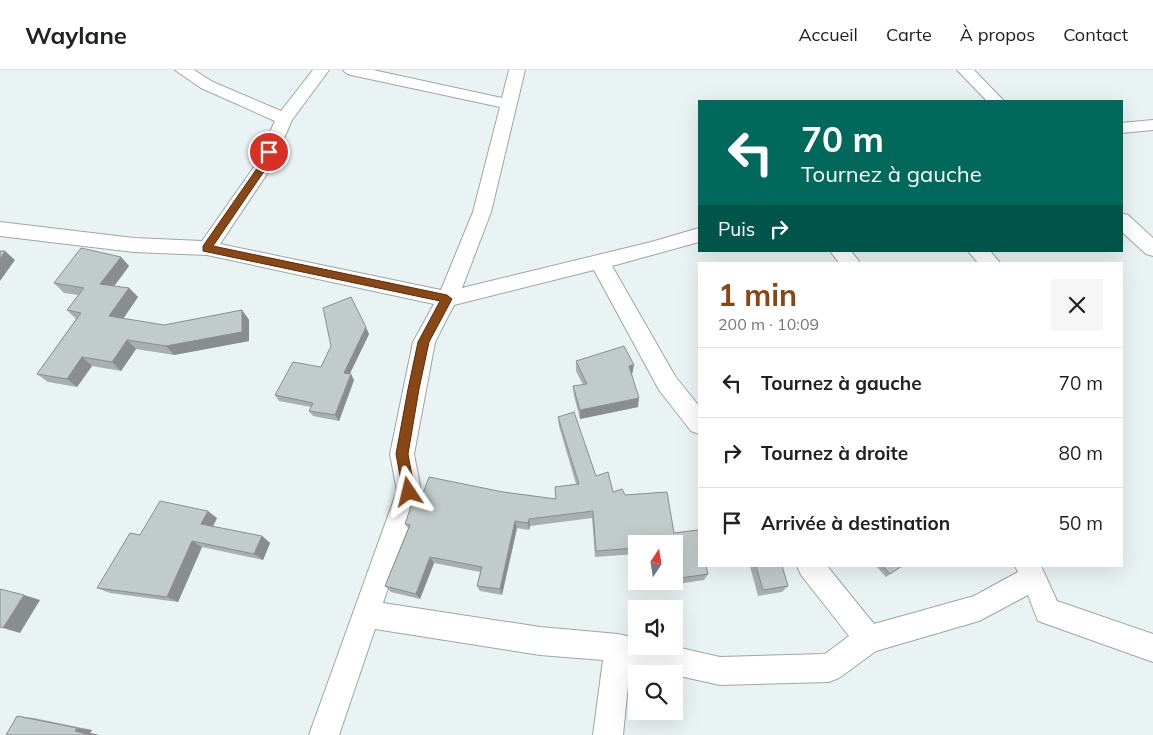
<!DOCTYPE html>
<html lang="fr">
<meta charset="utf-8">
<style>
:root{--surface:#fff;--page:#f6f6f6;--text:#202124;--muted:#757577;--line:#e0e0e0;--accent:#884714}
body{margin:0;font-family:Mulish,sans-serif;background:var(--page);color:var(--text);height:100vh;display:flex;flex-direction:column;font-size:19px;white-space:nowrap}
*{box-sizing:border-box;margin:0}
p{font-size:16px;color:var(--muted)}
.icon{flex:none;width:28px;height:28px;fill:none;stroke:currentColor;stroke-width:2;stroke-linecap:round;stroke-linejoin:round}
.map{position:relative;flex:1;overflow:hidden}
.side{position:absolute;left:698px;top:192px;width:425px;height:305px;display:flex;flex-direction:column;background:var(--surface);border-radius:0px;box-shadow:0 5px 20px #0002}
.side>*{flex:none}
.hud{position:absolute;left:698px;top:30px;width:425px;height:152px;border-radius:0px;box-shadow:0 5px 20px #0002;background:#00695c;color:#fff;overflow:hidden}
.needle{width:32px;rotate:12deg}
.fabs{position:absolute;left:628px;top:465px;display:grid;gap:10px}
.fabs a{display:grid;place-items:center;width:55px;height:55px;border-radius:0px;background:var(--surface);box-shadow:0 5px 20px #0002;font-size:25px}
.pin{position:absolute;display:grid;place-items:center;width:42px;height:42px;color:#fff;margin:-21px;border:2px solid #fff;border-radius:50%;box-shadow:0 1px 5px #0007}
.me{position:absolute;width:55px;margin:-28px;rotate:350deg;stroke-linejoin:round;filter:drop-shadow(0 0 4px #0008)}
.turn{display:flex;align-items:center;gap:18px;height:105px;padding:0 20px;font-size:22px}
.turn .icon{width:65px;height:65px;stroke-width:2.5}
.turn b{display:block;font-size:35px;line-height:42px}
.then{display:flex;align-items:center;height:48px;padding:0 20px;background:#0003;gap:10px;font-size:19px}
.round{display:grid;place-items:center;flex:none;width:52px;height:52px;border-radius:0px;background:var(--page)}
.summary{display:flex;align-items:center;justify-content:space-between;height:85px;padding:0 20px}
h1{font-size:30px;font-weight:700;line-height:38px;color:var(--accent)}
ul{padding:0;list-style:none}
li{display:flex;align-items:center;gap:15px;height:70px;padding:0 20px;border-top:1px solid var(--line)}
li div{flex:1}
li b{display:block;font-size:19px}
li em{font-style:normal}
header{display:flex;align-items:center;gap:30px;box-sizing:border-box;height:70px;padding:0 25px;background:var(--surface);border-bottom:1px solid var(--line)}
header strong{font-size:24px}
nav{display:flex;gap:28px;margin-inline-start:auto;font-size:18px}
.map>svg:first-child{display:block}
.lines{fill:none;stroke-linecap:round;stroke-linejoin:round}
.minor-casing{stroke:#9da6a6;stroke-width:2}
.minor{fill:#fff;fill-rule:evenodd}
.wall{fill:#a7afaf}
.shaded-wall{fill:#888e8e}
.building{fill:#c2cbcb;stroke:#888e8e}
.route{fill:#884714;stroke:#582e0d}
</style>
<header>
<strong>Waylane</strong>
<nav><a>Accueil</a><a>Carte</a><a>À propos</a><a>Contact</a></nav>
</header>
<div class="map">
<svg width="1153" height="665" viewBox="0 0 1153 665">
<rect width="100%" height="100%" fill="#eaf3f4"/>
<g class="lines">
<g class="minor-casing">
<g id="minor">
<path d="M175,0H194L213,12L281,41L313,0H329L292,50L271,98L220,174L441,220L473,142L500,37L351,5L346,3L343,0H373L502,28L509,0H525L491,142L462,218L651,172L699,158V172L612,196L675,306L699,336V364L691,361L659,320L594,200L454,235L435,272L414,384L421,421L383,533L540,557L618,564L636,568V576H672L720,587L825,584L849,566L801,505L797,496H827L874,554L974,526L1018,502L1015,496H1041L1057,531L1153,564V592L1038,551L1028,525L979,551L876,581L839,608L829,612L720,615L630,595L623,665H593L603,590L540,585L375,559L339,665H309L397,421L390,384L413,272L434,234L207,185L134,182L0,166V152L134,168L202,171L254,97L275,51L201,18Z"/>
<path d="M957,0H974L1004,31H987Z"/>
<path d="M1153,50V60L1121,63V53Z"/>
<path d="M1121,143L1128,145L1153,168V186L1146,184L1121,161Z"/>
<path d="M830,181H851L861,194H840Z"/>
<path d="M968,181H990L1001,194H979Z"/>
</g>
</g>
<use href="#minor" class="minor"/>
</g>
<g class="wall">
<path d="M121,187L129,196L114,216L129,218L138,227L123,249L164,255L242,240L249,250V271L174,285L136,279L121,301L92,296L77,317L48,312L37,304L76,249L67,240L78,225L64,223L54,213Z"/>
<path d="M369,264L350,304L354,310L339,351L313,346L309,341L311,337L279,331L275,325L321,297L331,276Z"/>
<path d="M576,291L632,305L638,337L580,349L574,326L573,316L583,315L576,301Z"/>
<path d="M558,347L596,406L613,422L625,425L674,463L708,504L704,510L677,514L674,498V474H636V484L595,487L592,448L530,456L529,460L517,458L502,525L480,521L477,516L480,502L434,493L420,529L391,522L385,516L408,458L405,454L419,434L503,422L556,429L555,417L576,414L559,356Z"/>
<path d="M217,448L213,457L262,466L270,473L263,490L202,477L178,532L110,523L97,518L140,465Z"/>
<path d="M750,496H782L788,516L782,522L758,526Z"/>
<path d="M876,496H902L886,507Z"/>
<path d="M17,646L34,648L92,660L90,663L99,665H6Z"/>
</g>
<g class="shaded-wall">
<path d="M5,181L15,190L0,211V189Z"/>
<path d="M121,187L129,196L109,223L100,214Z"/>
<path d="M129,218L138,227L118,256L109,246Z"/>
<path d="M242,240L249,250V271L174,285L166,276Z"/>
<path d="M366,257L369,264L347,309L344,303Z"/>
<path d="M127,270L136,279L121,301L112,292Z"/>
<path d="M82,287L92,296L77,317L67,309Z"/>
<path d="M634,295L632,305L628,306L629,296Z"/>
<path d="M351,304L354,310L339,351L335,345Z"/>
<path d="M639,328L638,337L580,349V340Z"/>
<path d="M208,441L217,448L210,461L201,454Z"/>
<path d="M529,449L530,456L529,460L528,453Z"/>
<path d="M515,451L517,458L502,525L500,519Z"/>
<path d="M262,466L270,473L263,490L254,484Z"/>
<path d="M192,471L202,477L178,532L167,527Z"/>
<path d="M430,487L434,493L420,529L416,524Z"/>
<path d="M24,525L40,530L20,563L3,558Z"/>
<path d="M77,658L92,660L90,663L99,665H90L75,661Z"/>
</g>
<g class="building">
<path d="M81,178L121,187L100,214L129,218L109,246L164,255L242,240V262L166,276L127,270L112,292L82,287L67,309L37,304L81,243L67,240L84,218L54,213Z"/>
<path d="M0,181H5L0,189Z"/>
<path d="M351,227L366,257L344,303L351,304L335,345L309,341L313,333L275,325L293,292L321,297L331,276L323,238Z"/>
<path d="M624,276L634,295L629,296L639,328L580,340L573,316L587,314L576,291Z"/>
<path d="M574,342L596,406L608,402L613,422L622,419L625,425L667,422L674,463L698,460L699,464V496H706L708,504L680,508L674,480V474H636V478L596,481L593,441L529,449L528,453L515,451L500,519L477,516L482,497L430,487L416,524L385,516L410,455L405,454L412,433L419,434L429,407L503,422L556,429L555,417L579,414L558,347Z"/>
<path d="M160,431L208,441L201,454L262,466L254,484L192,471L167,527L97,518L130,463L140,465Z"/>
<path d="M756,496H782L788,516L763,520Z"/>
<path d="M883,496H902L890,504Z"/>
<path d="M0,519L24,525L3,558L0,557Z"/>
<path d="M17,646L77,658L75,661L90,665H6Z"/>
</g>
<path class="route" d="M266,79H272L273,82L265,100L213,176L447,225L452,229L429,272L419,319L408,384L415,422L413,426L409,427L404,426L403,422L396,384L408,319L418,272L440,231L203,181V176L258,97Z"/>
</svg>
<div class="fabs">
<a><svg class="needle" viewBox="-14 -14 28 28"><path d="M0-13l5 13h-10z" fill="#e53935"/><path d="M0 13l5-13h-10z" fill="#757577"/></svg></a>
<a><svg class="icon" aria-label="sound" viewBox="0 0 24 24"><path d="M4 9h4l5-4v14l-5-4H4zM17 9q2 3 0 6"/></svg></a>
<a><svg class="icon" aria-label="search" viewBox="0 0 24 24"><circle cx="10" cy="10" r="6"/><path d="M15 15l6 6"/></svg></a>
</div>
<div class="pin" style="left:269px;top:82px;background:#d93025"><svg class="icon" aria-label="arrive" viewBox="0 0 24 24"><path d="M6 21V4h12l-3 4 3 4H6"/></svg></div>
<svg class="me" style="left:409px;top:422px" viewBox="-20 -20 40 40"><path d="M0-17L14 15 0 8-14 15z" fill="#884714" stroke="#fff" stroke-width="4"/></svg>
<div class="hud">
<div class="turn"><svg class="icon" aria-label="left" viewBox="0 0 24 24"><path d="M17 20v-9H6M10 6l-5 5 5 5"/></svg><div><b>70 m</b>Tournez à gauche</div></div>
<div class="then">Puis<svg class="icon" aria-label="right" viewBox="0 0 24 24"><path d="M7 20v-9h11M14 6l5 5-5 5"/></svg></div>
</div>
<section class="side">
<div class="summary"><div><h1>1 min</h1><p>200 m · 10:09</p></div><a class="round"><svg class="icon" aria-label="close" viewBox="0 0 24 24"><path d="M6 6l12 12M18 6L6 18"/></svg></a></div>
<ul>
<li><svg class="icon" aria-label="left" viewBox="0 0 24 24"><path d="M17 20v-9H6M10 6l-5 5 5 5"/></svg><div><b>Tournez à gauche</b></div><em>70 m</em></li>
<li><svg class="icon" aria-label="right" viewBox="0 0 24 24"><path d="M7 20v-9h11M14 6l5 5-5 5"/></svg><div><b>Tournez à droite</b></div><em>80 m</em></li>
<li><svg class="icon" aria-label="arrive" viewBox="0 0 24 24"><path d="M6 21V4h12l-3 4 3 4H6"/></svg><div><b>Arrivée à destination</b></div><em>50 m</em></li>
</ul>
</section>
</div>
